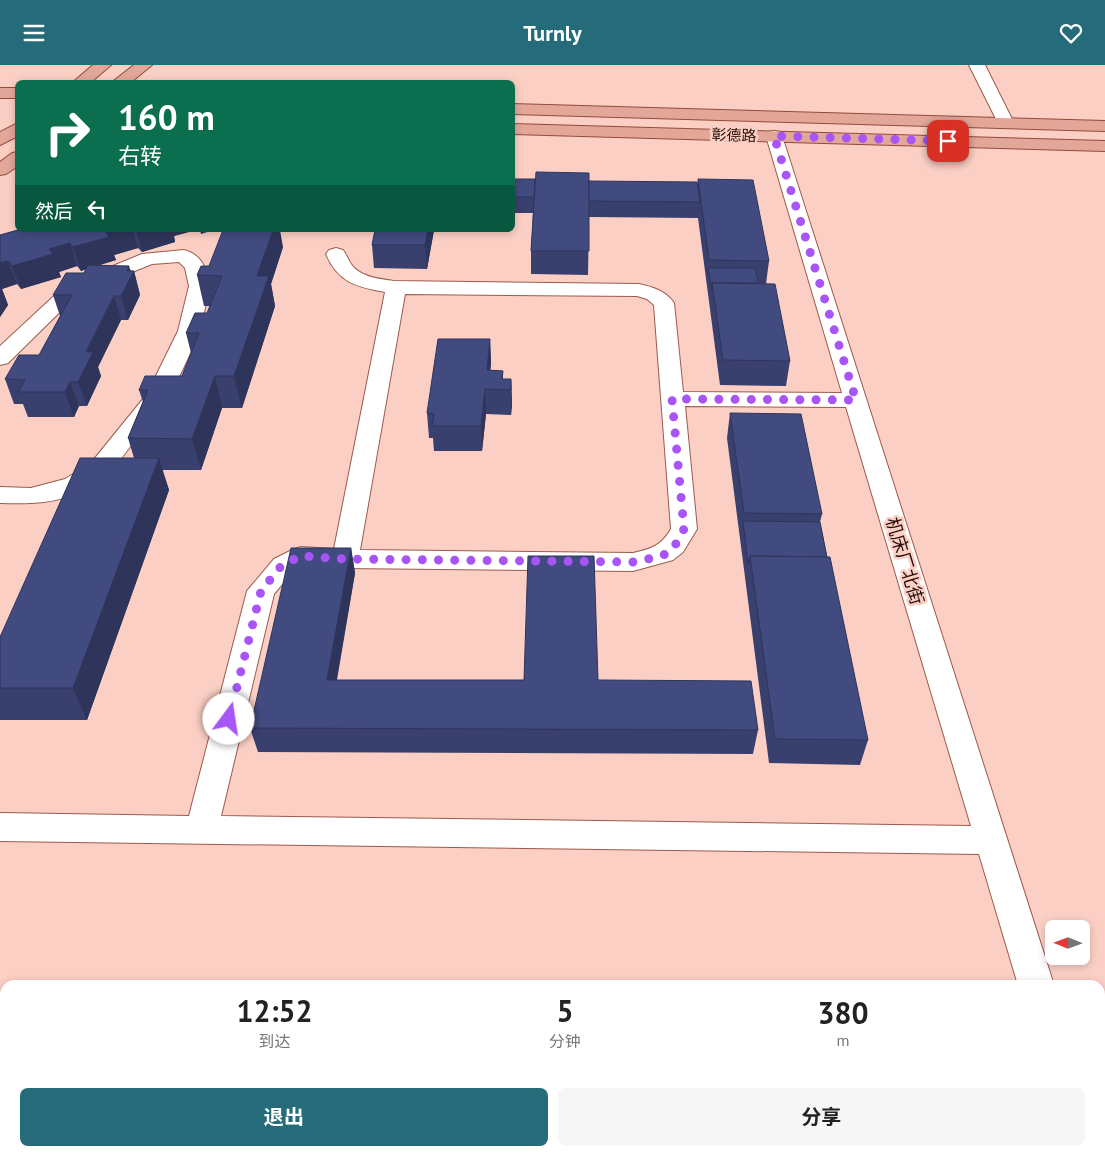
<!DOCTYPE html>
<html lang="zh">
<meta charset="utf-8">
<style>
:root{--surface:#fff;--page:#f6f6f6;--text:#222;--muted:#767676;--accent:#256b7a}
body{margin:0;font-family:"PT Sans","Noto Sans SC",sans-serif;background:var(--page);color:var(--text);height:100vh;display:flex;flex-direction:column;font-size:19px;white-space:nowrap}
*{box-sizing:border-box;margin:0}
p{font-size:16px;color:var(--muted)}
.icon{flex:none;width:28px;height:28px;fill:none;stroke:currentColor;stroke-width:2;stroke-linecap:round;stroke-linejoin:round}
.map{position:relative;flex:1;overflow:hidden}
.details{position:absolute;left:0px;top:915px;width:1105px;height:176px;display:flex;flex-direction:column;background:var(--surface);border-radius:15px 15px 0 0;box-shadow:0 2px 8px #0003}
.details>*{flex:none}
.guide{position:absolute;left:15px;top:15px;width:500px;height:152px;border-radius:8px;box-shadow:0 2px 8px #0003;background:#0b6e4f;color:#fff;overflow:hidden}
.needle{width:32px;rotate:271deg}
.tools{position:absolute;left:1045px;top:855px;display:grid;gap:10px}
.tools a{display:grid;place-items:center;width:45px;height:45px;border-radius:8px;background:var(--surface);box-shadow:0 2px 8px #0003;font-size:25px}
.pin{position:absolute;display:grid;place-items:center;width:42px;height:42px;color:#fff;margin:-21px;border-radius:10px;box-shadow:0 2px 8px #0006}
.me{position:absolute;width:55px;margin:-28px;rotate:14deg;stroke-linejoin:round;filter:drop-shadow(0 0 4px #0008)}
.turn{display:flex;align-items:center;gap:18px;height:105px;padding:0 20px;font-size:22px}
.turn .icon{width:65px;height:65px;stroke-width:2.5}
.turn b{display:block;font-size:35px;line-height:42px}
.then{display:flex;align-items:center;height:48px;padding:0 20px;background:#0003;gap:10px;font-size:19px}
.eta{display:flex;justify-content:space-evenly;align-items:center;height:85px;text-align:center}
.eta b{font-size:30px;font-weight:700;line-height:35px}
.button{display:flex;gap:10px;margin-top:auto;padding:10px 20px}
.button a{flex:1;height:58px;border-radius:8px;background:var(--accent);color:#fff;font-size:20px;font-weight:700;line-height:58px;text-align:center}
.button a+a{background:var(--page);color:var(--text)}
header{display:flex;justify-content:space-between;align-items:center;height:65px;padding:0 20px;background:var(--accent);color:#fff;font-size:22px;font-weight:700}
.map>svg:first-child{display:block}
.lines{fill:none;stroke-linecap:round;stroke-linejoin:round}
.minor-casing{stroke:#9b5b4c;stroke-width:2}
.major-casing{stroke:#944b3a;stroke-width:2}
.minor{fill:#fff;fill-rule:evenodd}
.major{fill:#e3a79a;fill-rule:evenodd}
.wall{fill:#39406e}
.shaded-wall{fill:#2e345a}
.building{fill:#424b80;stroke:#2e345a}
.route{stroke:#a855f7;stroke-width:9;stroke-dasharray:0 16.2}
.labels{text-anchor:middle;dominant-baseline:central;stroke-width:5;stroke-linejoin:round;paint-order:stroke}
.far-street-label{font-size:15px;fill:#260d07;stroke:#fbcfc4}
.street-label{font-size:18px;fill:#260d07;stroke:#fbcfc4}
</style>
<header><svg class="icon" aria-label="menu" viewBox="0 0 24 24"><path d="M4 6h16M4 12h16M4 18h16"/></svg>Turnly<svg class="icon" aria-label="heart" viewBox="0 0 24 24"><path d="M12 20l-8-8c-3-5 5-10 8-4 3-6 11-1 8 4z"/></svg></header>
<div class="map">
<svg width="1105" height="1091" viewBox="0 0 1105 1091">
<rect width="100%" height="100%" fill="#fbcfc4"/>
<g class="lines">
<g class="minor-casing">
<g id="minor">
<path d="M969,0H985L1014,58L1012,62H1000Z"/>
<path d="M774,66L780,67L782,71L1054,920H1018L979,789L0,776V748L189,751L247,526L274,494L292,485L301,482L334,484L385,227C356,222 338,217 326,189L329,185L336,183L343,185C346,189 348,194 351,199C360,212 379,214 394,216L639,219C653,222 666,226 674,238L683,327L842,328L766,71L768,67ZM405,229L637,231L647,234L654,240L671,464C661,481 651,484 633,488L360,485ZM685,341L846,342L971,761L221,751L274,529C303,494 302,500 345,503L633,506L673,495L683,487L697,464Z"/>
<path d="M184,185C238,199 185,304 168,332C160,345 149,356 140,368C130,381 121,395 110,407C104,414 93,419 85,424C60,439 28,439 0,438V422L31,423L65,414L91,398L147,329L178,266L189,221L185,203L179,197L152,199L95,222L68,239L8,298L0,300V281L54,231L81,214L142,189Z"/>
<path d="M1100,1070L1105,1072V1091H1073L1072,1086H1100Z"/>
</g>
</g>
<g class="major-casing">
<g id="major">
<path d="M93,0H111L90,18H72Z"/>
<path d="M134,0H152L130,18H111Z"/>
<rect x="0" y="23" width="18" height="10"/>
<path d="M512,39L1105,56V66L512,49Z"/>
<path d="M18,58V71L0,80V67Z"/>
<path d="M512,59L1105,76V86L512,69Z"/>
<path d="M18,87V101L6,109L0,110V97L12,88Z"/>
</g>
</g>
<use href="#minor" class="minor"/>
<use href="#major" class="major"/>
</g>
<g class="wall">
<path d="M512,114L697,121L698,114L769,196L766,219L790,296L786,321L720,320L698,153L589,152L588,210L531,209V186L533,148H512Z"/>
<path d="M18,165H196L174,171L175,177L142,187L138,183L114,190L116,195L99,200L134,206L140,230L128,255H121L98,302L101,311L87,341H79L74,352H28L23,339H14L5,314L39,290L60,251L53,230L84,208L86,204L81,206L77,201L59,207L61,212L21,224L17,219L2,224L8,240L0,252V170Z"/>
<path d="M375,165H434L427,204L374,203L372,180Z"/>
<path d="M283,182L271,219L275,241L242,343H222L201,405H162L169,425L87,655H0V572L134,393L128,373L143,337L139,325L182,311L191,288L186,268L207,248L210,241H204L197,210L209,201Z"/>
<path d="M490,274L491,298L490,305L503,306V314H511L512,339L511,350L486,349L482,386H434L433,373H429L427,348Z"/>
<path d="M730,348L822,449L820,457L827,492L868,675L860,700L769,698L727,373Z"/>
<path d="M351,483L355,508L337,615H598L758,665L753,689L258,687L250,663Z"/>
</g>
<g class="shaded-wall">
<path d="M112,165H133L138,183L114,190L116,195L81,206L73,182L106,167Z"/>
<path d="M136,165H196L174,171L175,177L142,187Z"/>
<path d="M200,165H214L201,169Z"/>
<path d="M273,165H280L283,182L271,219L275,241L242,343L234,311L257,211Z"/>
<path d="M428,165H434L427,204L425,180Z"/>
<path d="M70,178L77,201L59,207L61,212L21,224L12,201L49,184Z"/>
<path d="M8,196L17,219L2,224L8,240L0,252V198Z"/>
<path d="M129,201L132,210L134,206L140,230L128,255L121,231L127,206Z"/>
<path d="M114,231L121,255L98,302L101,311L87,341L78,317L86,287Z"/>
<path d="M490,274L491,298L489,325L487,305Z"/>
<path d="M215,311L222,343L201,405L192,374Z"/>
<path d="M511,314L512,339L511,350Z"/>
<path d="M70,317L79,341L74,352L65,327Z"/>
<path d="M485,324L486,349L482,386L481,361Z"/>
<path d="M159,393L169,425L87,655L73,623Z"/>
<path d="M351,483L355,508L332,640L327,615Z"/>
</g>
<g class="building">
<path d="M536,107L589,108V186H531Z"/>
<path d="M512,114H535L534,132H512Z"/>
<path d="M698,114L753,115L769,196L709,195Z"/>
<path d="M589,116L697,117L700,137L589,136Z"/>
<path d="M18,165H112L106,167L109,172L73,182L70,178L49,184L53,189L12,201L8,196L0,198V170Z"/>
<path d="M223,165H273L257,211H269L234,311H215L192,374L128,373L148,325H139L145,311H182L199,268H186L195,248H207L222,211L197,210L201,201H209Z"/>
<path d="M375,165H428L425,180H372Z"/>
<path d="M88,200L129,201L127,206H134L121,231H114L86,287H93L78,317H70L65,327H18L25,315L5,314L19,290H39L72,230H53L66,208H84Z"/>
<path d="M708,203H755L758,218H712V225Z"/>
<path d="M712,218L775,219L790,296L723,295Z"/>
<path d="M438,274H490L487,305L503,306L502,314H511V325L485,324L481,361H432L434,349L427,348Z"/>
<path d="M730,348L801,349L822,449L744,448Z"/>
<path d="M80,393H159L73,623H0V572Z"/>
<path d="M743,456L820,457L827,492L750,491L748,499Z"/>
<path d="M291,483H351L327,615H524L528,491H594L598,615L751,616L758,665L250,663Z"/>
<path d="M750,491L830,492L868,675L775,674Z"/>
</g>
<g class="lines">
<path class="route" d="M229,654L261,526L282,500L301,491L345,494L633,497L662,491L673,484L684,464L672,334L856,335L774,71L948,76"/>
</g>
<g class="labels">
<g class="far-street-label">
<text transform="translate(734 70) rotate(2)">彰德路</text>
</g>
<g class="street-label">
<text transform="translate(905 496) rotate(73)">机床厂北街</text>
</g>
</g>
</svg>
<div class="tools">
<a><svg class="needle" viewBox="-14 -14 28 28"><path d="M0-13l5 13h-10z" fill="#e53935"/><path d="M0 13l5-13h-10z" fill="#767676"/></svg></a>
</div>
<div class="pin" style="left:948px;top:76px;background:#d93025"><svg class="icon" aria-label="arrive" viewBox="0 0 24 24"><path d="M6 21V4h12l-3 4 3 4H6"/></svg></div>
<svg class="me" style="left:229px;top:654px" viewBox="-20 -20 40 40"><circle r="19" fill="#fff"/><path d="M0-13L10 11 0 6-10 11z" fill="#a855f7"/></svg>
<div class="guide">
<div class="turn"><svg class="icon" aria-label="right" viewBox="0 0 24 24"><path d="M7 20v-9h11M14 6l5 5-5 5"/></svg><div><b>160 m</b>右转</div></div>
<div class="then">然后<svg class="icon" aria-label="left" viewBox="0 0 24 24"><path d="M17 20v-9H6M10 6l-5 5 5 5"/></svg></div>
</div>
<section class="details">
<div class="eta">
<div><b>12:52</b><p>到达</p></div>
<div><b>5</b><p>分钟</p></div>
<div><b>380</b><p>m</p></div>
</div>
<div class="button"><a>退出</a><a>分享</a></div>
</section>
</div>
